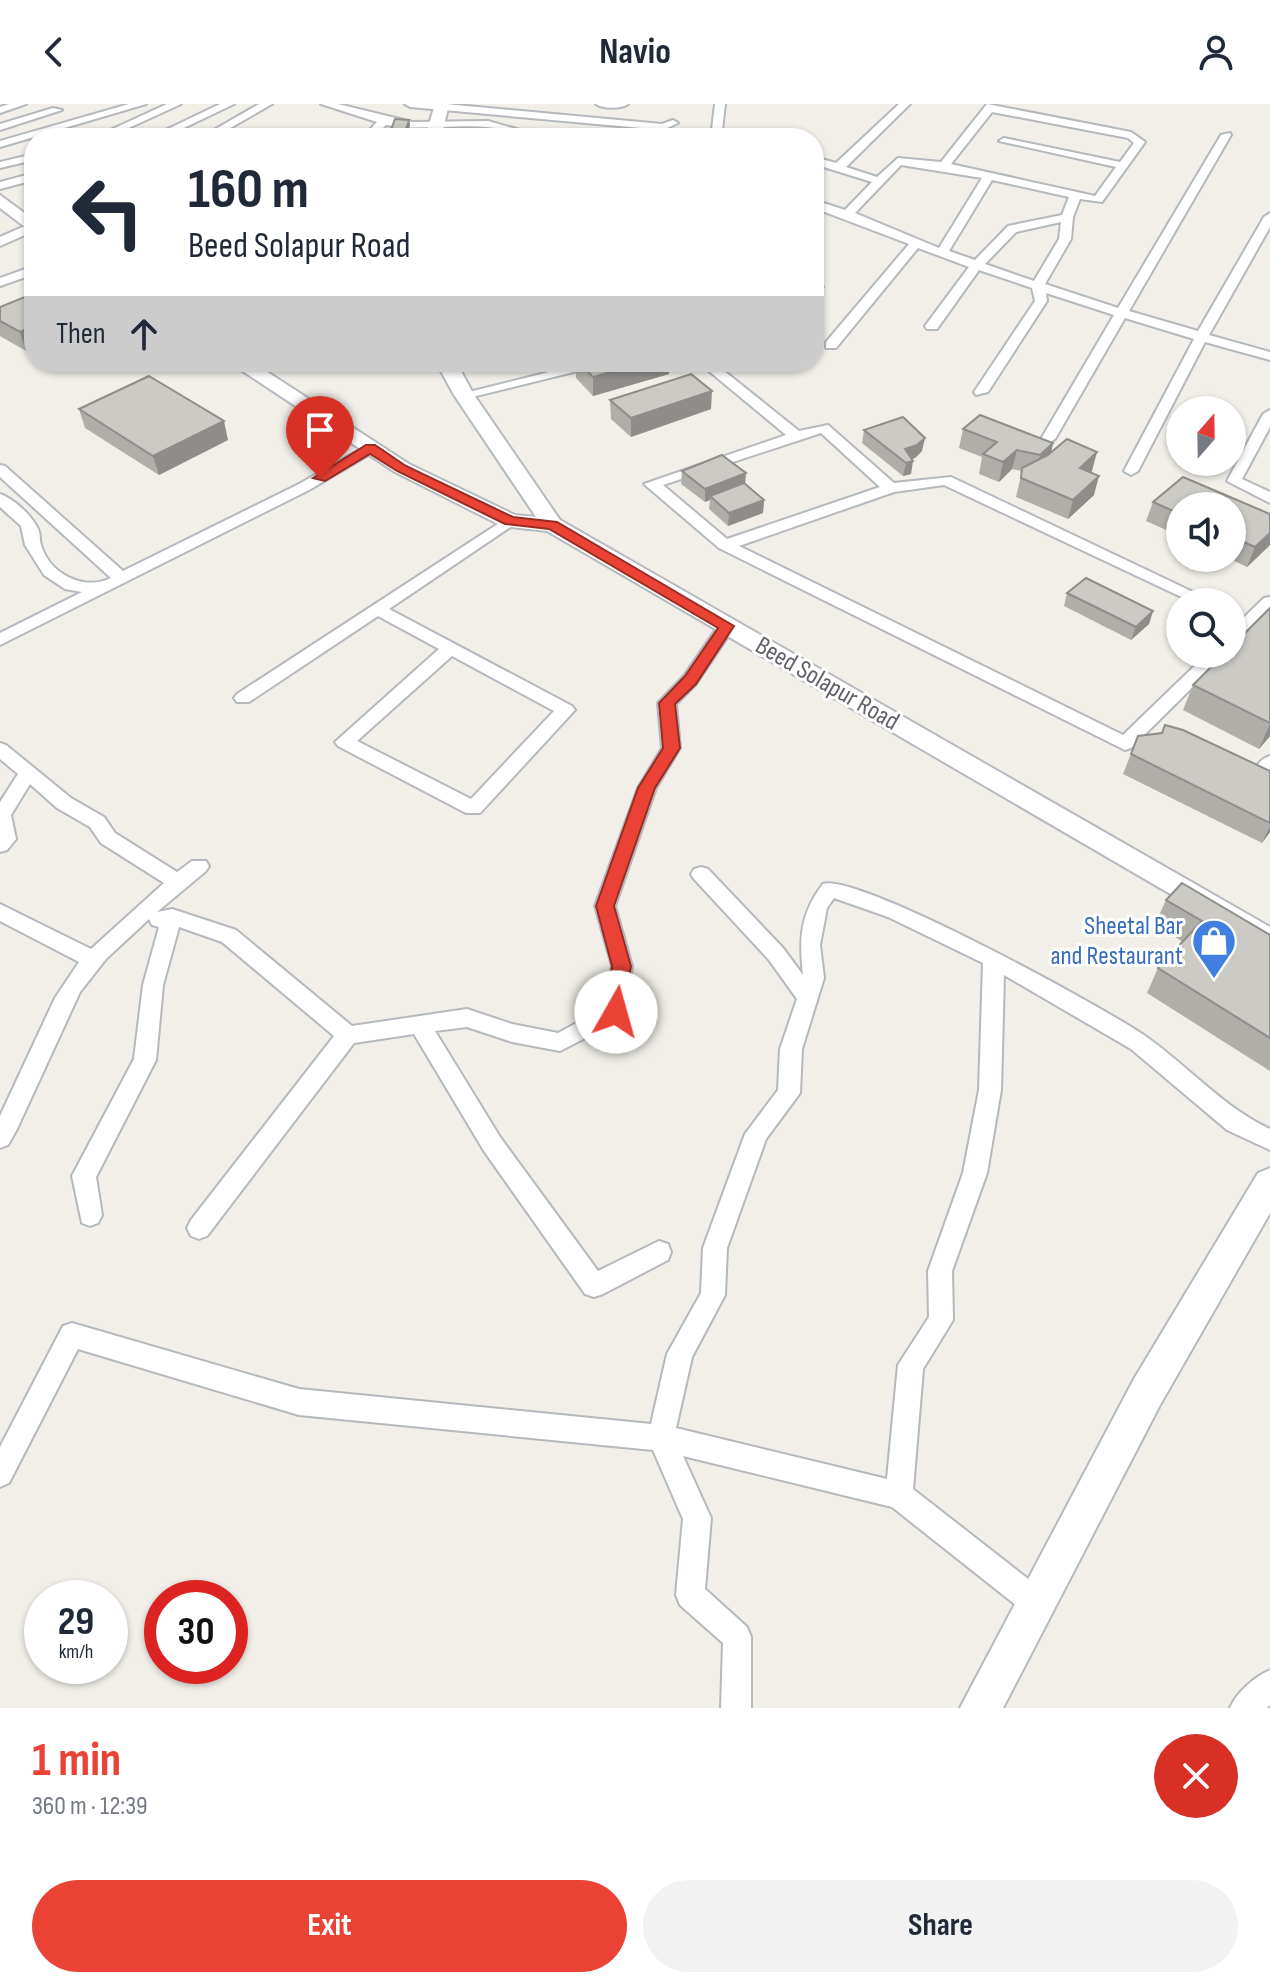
<!DOCTYPE html>
<meta charset="utf-8">
<style>
:root{--surface:#fff;--page:#f2f2f3;--text:#1f2937;--muted:#747a83;--accent:#ea4335}
body{margin:0;font-family:"Sofia Sans Condensed",sans-serif;background:var(--page);color:var(--text);height:100vh;display:flex;flex-direction:column;font-size:30px;white-space:nowrap}
*{box-sizing:border-box;margin:0}
p{font-size:26px;color:var(--muted)}
.icon{flex:none;width:44px;height:44px;fill:none;stroke:currentColor;stroke-width:2;stroke-linecap:round;stroke-linejoin:round}
.map{position:relative;height:1604px;overflow:hidden}
.panel{display:flex;flex-direction:column;background:var(--surface);flex:1}
.panel>*{flex:none}
.banner{position:absolute;left:24px;top:24px;width:800px;height:244px;border-radius:32px;box-shadow:0 2px 6px #0004;background:#fff;color:var(--text);overflow:hidden}
.needle{width:52px;rotate:20deg}
.buttons{position:absolute;left:1166px;top:292px;display:grid;gap:16px}
.buttons a{display:grid;place-items:center;width:80px;height:80px;border-radius:50%;background:var(--surface);box-shadow:0 2px 6px #0004;font-size:40px}
.speed{position:absolute;left:24px;top:1476px;display:flex;gap:16px;font-size:40px;font-weight:700;text-align:center}
.speed>*{display:grid;place-content:center;width:104px;height:104px;border-radius:50%;background:var(--surface);box-shadow:0 2px 6px #0004;line-height:1}
.speed small{font-size:20px;font-weight:400}
.speed .limit{border:12px solid #d22;background:#fff;color:#111}
.pin{position:absolute;display:grid;place-items:center;width:68px;height:68px;color:#fff;margin:-82px -34px;border-radius:50% 50% 50% 0;rotate:-45deg;box-shadow:0 0 8px #0007}
.pin .icon{rotate:45deg}
.me{position:absolute;width:88px;margin:-44px;rotate:7deg;stroke-linejoin:round;filter:drop-shadow(0 0 6px #0008)}
.turn{display:flex;align-items:center;gap:28px;height:168px;padding:0 32px;font-size:36px}
.turn .icon{width:104px;height:104px;stroke-width:2.5}
.turn b{display:block;font-size:56px;line-height:68px}
.then{display:flex;align-items:center;height:76px;padding:0 32px;background:#0003;gap:16px;font-size:30px}
.round{display:grid;place-items:center;flex:none;width:84px;height:84px;border-radius:42px;background:var(--page)}
.summary{display:flex;align-items:center;justify-content:space-between;height:136px;padding:0 32px}
h1{font-size:48px;font-weight:700;line-height:60px;color:var(--accent)}
.action{display:flex;gap:16px;margin-top:auto;padding:16px 32px}
.action a{flex:1;height:92px;border-radius:48px;background:var(--accent);color:#fff;font-size:32px;font-weight:700;line-height:92px;text-align:center}
.action a+a{background:var(--page);color:var(--text)}
header{display:flex;justify-content:space-between;align-items:center;height:104px;padding:0 32px;background:var(--surface);font-size:36px;font-weight:700}
.map>svg:first-child{display:block}
.lines{fill:none;stroke-linecap:round;stroke-linejoin:round}
.street-casing{stroke:#b5b8bc;stroke-width:4}
.secondary-casing{stroke:#b6babf;stroke-width:4}
.street{fill:#fff;fill-rule:evenodd}
.secondary{fill:#fff;fill-rule:evenodd}
.wall{fill:#afaea9}
.shaded-wall{fill:#8f8d8a}
.building{fill:#cccac5;stroke:#8f8d8a;stroke-width:2}
.route{fill:#ea4335;stroke:#982c22;stroke-width:2}
.labels{text-anchor:middle;dominant-baseline:central;stroke-width:6;stroke-linejoin:round;paint-order:stroke}
.street-label{font-size:26px;fill:#5f6368;stroke:#fff}
.shop-label{font-size:26px;fill:#366cbe;stroke:#fff;text-anchor:end}
</style>
<header><svg class="icon" aria-label="back" viewBox="0 0 24 24"><path d="M15 5l-7 7 7 7"/></svg>Navio<svg class="icon" aria-label="person" viewBox="0 0 24 24"><circle cx="12" cy="8" r="4"/><path d="M4 21q1-7 8-7t8 7"/></svg></header>
<div class="map">
<svg width="1270" height="1604" viewBox="0 0 1270 1604">
<rect width="100%" height="100%" fill="#f1efe8"/>
<g class="lines">
<g class="street-casing">
<g id="street">
<path d="M9,0H26L0,9V3Z"/>
<path d="M129,0H146L0,43V37Z"/>
<path d="M167,0H181L107,34H93Z"/>
<path d="M220,0H234L163,34H149Z"/>
<path d="M259,0H272L213,34H200Z"/>
<path d="M321,0H338L412,18L488,17L548,34C527,34 508,25 487,23C453,20 420,27 386,21L373,34H362L377,18Z"/>
<path d="M405,0H445L662,20L673,16L678,19L663,26L410,3Z"/>
<path d="M596,0H628C621,5 603,5 596,0Z"/>
<path d="M715,0H725L722,26L744,34H711Z"/>
<path d="M899,0H910L846,63L877,73L898,54L941,58L987,0L1131,28L1145,38L1102,98L1080,95L1073,113L1071,135L1045,180L1118,204L1221,31L1230,29L1231,31L1129,207L1198,227L1264,113L1270,109V123L1209,231L1270,248V256L1205,238L1138,367L1131,371L1124,367L1194,235L1125,214L1055,335L1048,339L1041,335L1114,211L1046,189L1047,197L988,288L976,291L974,288L1035,197L1032,184L979,166L937,225H927L925,222L969,163L918,144L836,244H826V238L909,140L814,104V96L845,106L872,78L814,60V53L836,59ZM992,8L1128,34L1134,39L1120,58L1004,34L999,37L1116,63L1095,92L951,60ZM901,61L982,74L939,144L855,109ZM992,76L1069,93L1062,111L1008,122L975,156L949,147ZM1061,118L1059,135L1034,177L985,160L1016,128Z"/>
<path d="M53,4L62,6L0,26V20Z"/>
<path d="M34,50V56L0,64V58Z"/>
<path d="M34,69V76L0,85V78Z"/>
<path d="M34,118V127L0,142V133Z"/>
<path d="M34,162V170L0,182V174Z"/>
<path d="M814,177L823,183L814,190Z"/>
<path d="M589,258H614L464,295L457,291Z"/>
<path d="M698,258H713L799,327L828,321L894,379L951,373L1214,498H1192L944,381L894,388L739,442L1123,631L1207,550H1226L1131,644L1125,646L719,444L644,380L786,331ZM821,329L880,383L727,435L663,381Z"/>
<path d="M1270,306V323L1242,375L1270,388V399L1227,377L1263,310Z"/>
<path d="M370,340L375,341V347L309,386L0,541V529L82,488L65,485L44,471L25,441L21,422L0,403V390C14,395 30,410 37,423C41,429 39,435 41,441C50,471 85,487 111,474L0,373V361L5,362L123,467L299,380Z"/>
<path d="M510,412L518,417L515,420L389,505L572,602L575,606L480,709H466L338,642L335,638L439,545L378,512L249,598H237L234,594L237,590ZM452,552L554,607L471,695L357,637Z"/>
<path d="M1270,493V507L1238,539L1232,540V525L1264,494Z"/>
<path d="M727,517L735,522L696,580L676,600L680,644L656,684L615,802L632,862L624,914L560,947L512,938L467,923L435,927L500,1033L598,1167L659,1137L668,1140L671,1148L668,1156L603,1190L594,1193L585,1190L484,1047L414,930L354,939L207,1132L199,1135L191,1132L187,1124L191,1116L334,932L222,838L179,823L163,881L156,956L96,1073L102,1111L98,1119L90,1122L82,1119L72,1072L134,955L143,881L159,823L152,821L149,815L106,855L80,888L17,1025L8,1041L0,1044V1012L55,894L79,858L0,817V800L91,845L164,779L101,739L90,723L57,704L30,680L11,711L16,735L7,746L0,748V698L18,670L0,655V639L6,641L71,694L104,713L115,729L177,768L192,757H206L209,762L206,767L157,808L172,805L236,826L352,922L467,905L512,920L558,929L606,903L612,862L595,802L638,684L662,644L658,599L684,572L721,518Z"/>
<path d="M1270,652V671L1266,677H1252L1250,672C1255,664 1261,654 1270,652Z"/>
<path d="M701,763L708,765L783,844L803,871C799,835 800,810 823,780C858,769 1108,905 1148,934C1190,964 1223,1003 1270,1025V1046L1227,1026L1131,945L1004,871L1001,986L987,1069L952,1167L953,1216L923,1265L913,1385L1046,1489L1050,1499L1046,1509L1036,1513L1026,1509L892,1403L683,1352L711,1414L705,1485L747,1523L751,1533V1604H721L723,1539L680,1501L676,1491L683,1415L653,1346L299,1311L78,1245L9,1379L0,1383V1343L63,1222L72,1219L299,1285L651,1320L667,1250L701,1189L703,1144L745,1030L778,986L780,945L797,895L769,856L694,775L691,770L694,765ZM834,794L888,813L983,859L979,986L963,1069L928,1167L929,1213L898,1261L887,1375L676,1324L692,1253L725,1191L727,1144L766,1035L800,989L802,945L824,874L820,841L827,804Z"/>
<path d="M1270,1566V1601L1267,1604H1230C1237,1588 1254,1573 1270,1566Z"/>
</g>
</g>
<g class="secondary-casing">
<g id="secondary">
<path d="M435,0H449L441,34H425Z"/>
<path d="M0,91L34,116V130L0,104Z"/>
<path d="M229,258H252L409,360L515,411L536,413L454,291L436,258H456L474,291L560,416L1270,823V848L547,427L502,422L395,368Z"/>
<path d="M1270,1064V1109L1160,1301L1003,1604H960L1134,1275L1258,1069Z"/>
</g>
</g>
<use href="#street" class="street"/>
<use href="#secondary" class="secondary"/>
</g>
<g class="wall">
<path d="M409,16L410,21L406,32H392L391,26Z"/>
<path d="M34,191L26,247L0,232V203Z"/>
<path d="M576,258H670L669,270L593,292L576,274Z"/>
<path d="M610,296L711,305L631,333L611,315Z"/>
<path d="M79,305L228,336L159,371L85,324Z"/>
<path d="M963,325L1053,339L1051,349L1092,367L1091,368L1094,391L1068,415L1016,393L1022,367L1012,365L999,378L979,370L982,353L959,344Z"/>
<path d="M864,326L922,347L915,354L912,355L911,370L903,372L862,339Z"/>
<path d="M682,367L745,380L764,396L763,409L728,422L709,405L710,396L705,398L681,380Z"/>
<path d="M1183,373L1270,410V441L1247,463L1228,454H1232V402H1180V432L1146,417L1153,398Z"/>
<path d="M1067,489L1153,507L1149,520L1131,536L1064,502Z"/>
<path d="M1270,504V632L1259,645L1183,606L1193,581Z"/>
<path d="M1138,632L1270,667V728L1262,739L1123,670Z"/>
<path d="M1166,796L1270,831V967L1147,889L1158,864L1183,838L1155,820Z"/>
</g>
<g class="shaded-wall">
<path d="M409,16L410,21L406,32V26Z"/>
<path d="M34,222V244L26,247L20,228Z"/>
<path d="M646,258H670L669,270L593,292V273Z"/>
<path d="M712,287L711,305L631,333V314Z"/>
<path d="M224,317L228,336L159,371L153,352Z"/>
<path d="M925,334L922,347L915,354L903,358L905,345Z"/>
<path d="M1053,339L1049,358L1035,371L1040,351Z"/>
<path d="M1017,346L1012,365L999,378L1003,358Z"/>
<path d="M1097,348L1092,367L1074,383L1080,364Z"/>
<path d="M913,357L911,370L903,372L906,359Z"/>
<path d="M746,369L745,382L710,392V396L705,398V385Z"/>
<path d="M1099,372L1094,391L1068,415L1073,396Z"/>
<path d="M764,396L763,409L728,422L729,409Z"/>
<path d="M1270,429V441L1247,463L1255,443Z"/>
<path d="M1153,507L1149,520L1131,536L1136,523Z"/>
<path d="M1270,620V632L1259,645Z"/>
<path d="M1270,722V728L1262,739Z"/>
</g>
<g class="building">
<path d="M395,15L409,16L406,26H391Z"/>
<path d="M32,190L34,191V222L20,228L0,217V203Z"/>
<path d="M578,258H646L593,273Z"/>
<path d="M691,270L712,287L631,314L610,296Z"/>
<path d="M149,272L224,317L153,352L79,305Z"/>
<path d="M980,311L1053,339L1040,351L1017,346L1003,358L983,350L997,338L963,325Z"/>
<path d="M903,313L925,334L917,341L905,345L913,357L906,359L864,326Z"/>
<path d="M1067,335L1097,348L1080,364L1099,372L1073,396L1021,374L1022,364L1048,351Z"/>
<path d="M722,351L746,369L705,385L682,367Z"/>
<path d="M1183,373L1270,410V429L1255,443L1232,433V402H1180V410L1153,398Z"/>
<path d="M744,379L764,396L729,409L710,392Z"/>
<path d="M1086,474L1153,507L1136,523L1067,489Z"/>
<path d="M1270,504V619L1193,581L1224,550H1232V542Z"/>
<path d="M1165,621L1183,626L1270,667V719L1131,650L1138,632L1162,629Z"/>
<path d="M1182,779L1270,831V934L1158,864L1202,817L1166,796Z"/>
</g>
<path class="route" d="M366,341H375L406,362L513,413L557,418L734,522L696,580L675,600L680,644L655,684L614,802L631,862L623,914H609L607,908L612,862L596,802L638,684L663,644L659,599L685,572L718,524L549,425L505,420L397,367L370,350L325,377L313,374Z"/>
<defs>
<g id="shop-pin" transform="scale(2.3)"><path d="M0 17L-7.5 6A9.5 9.5 0 1 1 7.5 6Z" fill="#3f7fe0" stroke="#fff"/><path d="M-5-2.5h2.3a2.7 3.5 0 0 1 5.4 0H5L5.5 6h-11ZM-1.5-2.5h3a1.5 2.3 0 0 0-3 0Z" fill="#fff"/></g>
</defs>
<g fill-rule="evenodd">
<use href="#shop-pin" x="1214" y="837"/>
</g>
<g class="labels">
<g class="street-label">
<text transform="translate(827 580) rotate(30)">Beed Solapur Road</text>
</g>
<g class="shop-label">
<text x="1183" y="822">Sheetal Bar<tspan x="1183" dy="30">and Restaurant</tspan></text>
</g>
</g>
</svg>
<div class="buttons">
<a><svg class="needle" viewBox="-14 -14 28 28"><path d="M0-13l5 13h-10z" fill="#e53935"/><path d="M0 13l5-13h-10z" fill="#747a83"/></svg></a>
<a><svg class="icon" aria-label="sound" viewBox="0 0 24 24"><path d="M4 9h4l5-4v14l-5-4H4zM17 9q2 3 0 6"/></svg></a>
<a><svg class="icon" aria-label="search" viewBox="0 0 24 24"><circle cx="10" cy="10" r="6"/><path d="M15 15l6 6"/></svg></a>
</div>
<div class="speed"><div>29<small>km/h</small></div><div class="limit">30</div></div>
<div class="pin" style="left:320px;top:374px;background:#d93025"><svg class="icon" aria-label="arrive" viewBox="0 0 24 24"><path d="M6 21V4h12l-3 4 3 4H6"/></svg></div>
<svg class="me" style="left:616px;top:908px" viewBox="-20 -20 40 40"><circle r="19" fill="#fff"/><path d="M0-13L10 11 0 6-10 11z" fill="#ea4335"/></svg>
<div class="banner">
<div class="turn"><svg class="icon" aria-label="left" viewBox="0 0 24 24"><path d="M17 20v-9H6M10 6l-5 5 5 5"/></svg><div><b>160 m</b>Beed Solapur Road</div></div>
<div class="then">Then<svg class="icon" aria-label="ahead" viewBox="0 0 24 24"><path d="M12 20V5M6 11l6-6 6 6"/></svg></div>
</div>
</div>
<section class="panel">
<div class="summary"><div><h1>1 min</h1><p>360 m · 12:39</p></div><a class="round" style="background:#d93025;color:#fff"><svg class="icon" aria-label="close" viewBox="0 0 24 24"><path d="M6 6l12 12M18 6L6 18"/></svg></a></div>
<div class="action"><a>Exit</a><a>Share</a></div>
</section>
